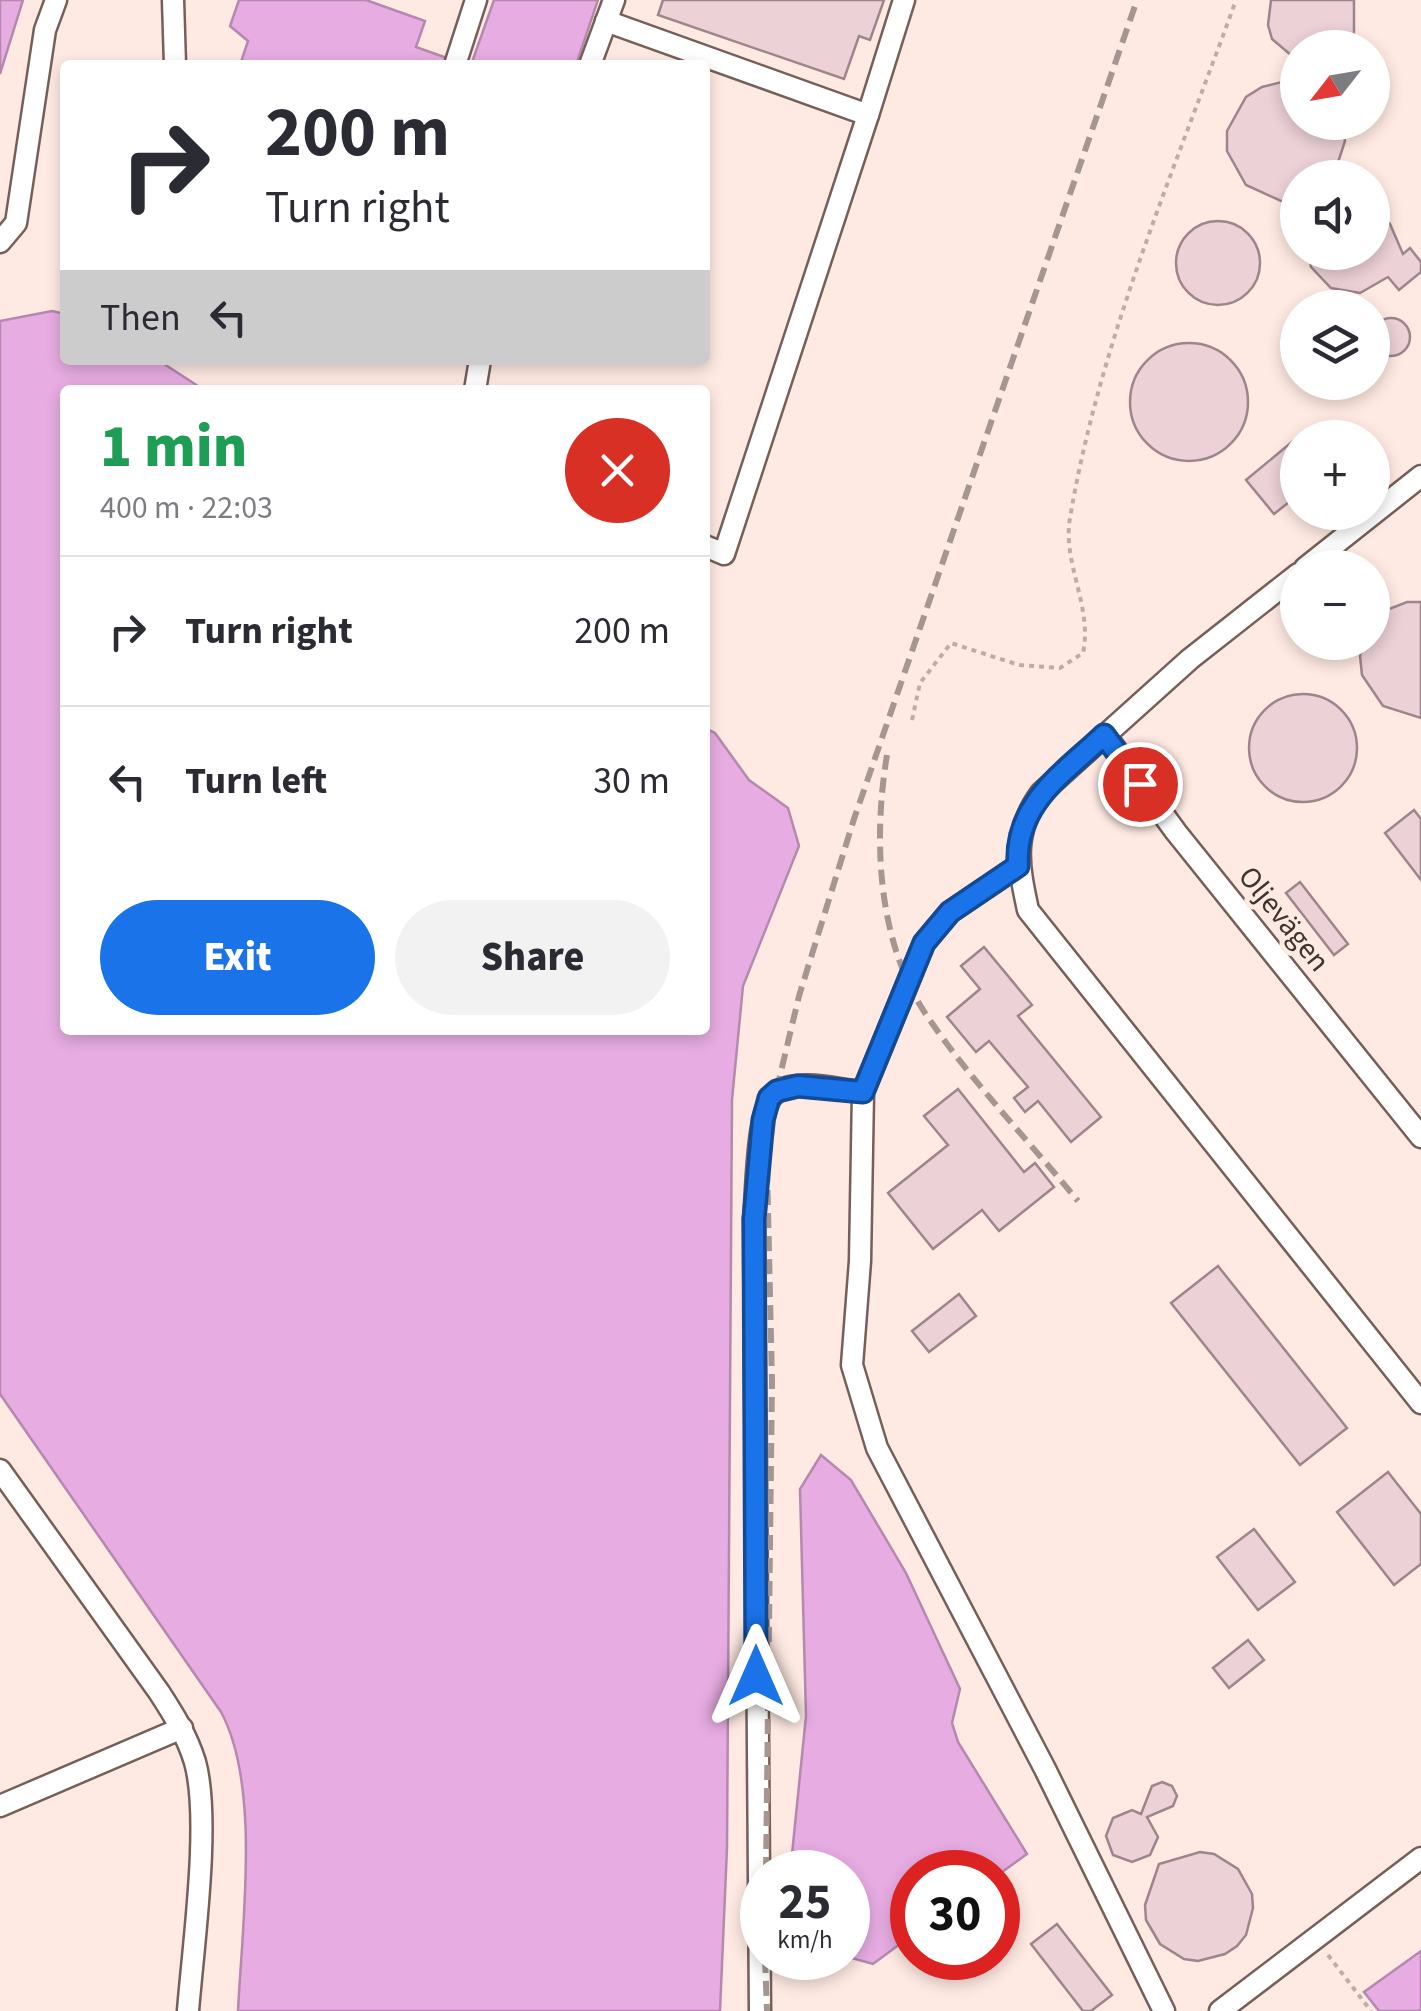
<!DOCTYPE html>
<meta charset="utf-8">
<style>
:root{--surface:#fff;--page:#f2f2f3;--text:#2b2b33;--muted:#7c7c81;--line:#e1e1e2;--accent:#1a73e8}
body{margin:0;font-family:"Source Sans 3",sans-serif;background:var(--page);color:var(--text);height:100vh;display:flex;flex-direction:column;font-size:38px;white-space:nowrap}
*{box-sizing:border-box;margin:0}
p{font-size:32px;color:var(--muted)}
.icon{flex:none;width:55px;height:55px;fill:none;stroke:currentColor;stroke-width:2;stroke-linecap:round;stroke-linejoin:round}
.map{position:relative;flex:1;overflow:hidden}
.sheet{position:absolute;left:60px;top:385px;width:650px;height:650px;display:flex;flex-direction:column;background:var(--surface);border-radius:10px;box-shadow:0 5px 15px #0003}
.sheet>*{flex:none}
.hud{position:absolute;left:60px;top:60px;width:650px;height:305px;border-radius:10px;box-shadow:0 5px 15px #0003;background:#fff;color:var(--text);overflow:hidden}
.needle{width:65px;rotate:239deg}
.buttons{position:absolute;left:1280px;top:30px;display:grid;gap:20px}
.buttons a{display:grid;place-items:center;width:110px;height:110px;border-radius:50%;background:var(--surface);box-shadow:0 5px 15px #0003;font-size:50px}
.speed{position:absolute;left:740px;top:1850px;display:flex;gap:20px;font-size:50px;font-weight:700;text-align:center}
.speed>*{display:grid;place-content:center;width:130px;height:130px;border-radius:50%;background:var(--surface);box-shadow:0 5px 15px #0003;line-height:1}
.speed small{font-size:25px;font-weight:400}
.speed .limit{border:15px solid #d22;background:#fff;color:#111}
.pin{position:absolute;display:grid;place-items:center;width:85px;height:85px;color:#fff;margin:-42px;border:5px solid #fff;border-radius:50%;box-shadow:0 2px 10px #0007}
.me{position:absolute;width:110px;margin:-55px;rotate:0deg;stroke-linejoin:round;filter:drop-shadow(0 0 8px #0008)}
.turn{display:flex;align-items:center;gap:35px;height:210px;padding:0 40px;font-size:45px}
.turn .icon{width:130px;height:130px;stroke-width:2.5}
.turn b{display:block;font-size:70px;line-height:85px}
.then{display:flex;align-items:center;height:95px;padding:0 40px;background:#0003;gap:20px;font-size:38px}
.round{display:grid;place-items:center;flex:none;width:105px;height:105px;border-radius:52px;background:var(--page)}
.summary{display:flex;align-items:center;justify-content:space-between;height:170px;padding:0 40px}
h1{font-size:60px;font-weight:800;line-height:75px;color:#1e9e55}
.primary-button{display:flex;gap:20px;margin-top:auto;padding:20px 40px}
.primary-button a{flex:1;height:115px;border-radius:60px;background:var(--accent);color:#fff;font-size:40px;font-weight:800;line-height:115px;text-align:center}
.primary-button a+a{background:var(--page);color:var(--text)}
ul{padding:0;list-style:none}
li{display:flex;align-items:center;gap:30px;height:150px;padding:0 40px;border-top:2px solid var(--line)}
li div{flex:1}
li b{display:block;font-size:38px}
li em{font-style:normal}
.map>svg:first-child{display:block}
.water{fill:#e7ace2;stroke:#b588ad;stroke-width:2.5}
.building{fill:#ecd1d6;stroke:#9e858b;stroke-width:2.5}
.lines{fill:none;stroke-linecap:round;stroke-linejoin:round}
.minor-casing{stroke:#755f58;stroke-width:25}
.path{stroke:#beaca6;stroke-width:4;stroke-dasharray:5 5;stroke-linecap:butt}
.minor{stroke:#fff;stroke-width:20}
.rail{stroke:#a69691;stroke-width:6;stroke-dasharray:15 8;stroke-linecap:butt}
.route-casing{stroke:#114b97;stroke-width:25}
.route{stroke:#1a73e8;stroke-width:18}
.labels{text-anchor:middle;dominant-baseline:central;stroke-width:10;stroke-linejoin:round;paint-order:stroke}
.street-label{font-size:30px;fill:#3f3431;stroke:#ffeae3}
</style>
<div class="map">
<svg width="1421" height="2011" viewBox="0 0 1421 2011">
<rect width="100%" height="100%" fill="#ffeae3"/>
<g class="water">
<path d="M0,0H23L0,74Z"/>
<path d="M239,0H366L425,21L416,47L447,58L444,65H240L248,41L230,26Z"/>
<path d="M494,0H598L576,65H471Z"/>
<path d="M52,311L65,314V360H158L204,390H65V1030H705V728L715,733L749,780L788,808L799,846L743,986L732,1100L727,1848L720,2011H238C242,1926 261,1786 221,1712L0,1394V321Z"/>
<path d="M821,1455L851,1480L906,1573L960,1689L952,1723L958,1742L1027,1854L998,1875L912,1872V1935L873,1964L848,1957V1872H827L820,1866L806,1870L792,1854L806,1716L800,1489Z"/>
<path d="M1421,1951V2011H1379L1364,1992Z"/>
</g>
<g class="building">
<path d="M663,0H884L870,40L859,36L844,79L658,15Z"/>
<path d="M1271,0H1354V32L1346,48H1298V61L1272,39L1268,25Z"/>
<path d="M1298,78V122H1342L1345,141L1333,178H1298V199L1281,201L1246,185L1227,151V131L1246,97L1262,87Z"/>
<path d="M1372,204L1390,224L1403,254L1410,248L1421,262V272L1399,290L1388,277L1360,293L1331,288L1311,267L1308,252H1372Z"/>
<circle cx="1218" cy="263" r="42"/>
<circle cx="1391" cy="337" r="19"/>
<circle cx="1189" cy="402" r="59"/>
<path d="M1298,437V495L1274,514L1246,480Z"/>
<path d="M1407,602H1421V718L1383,706L1362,675L1360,656L1363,642H1372V624L1389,609Z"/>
<circle cx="1303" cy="748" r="54"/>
<path d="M1414,810L1421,819V880L1385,833Z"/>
<path d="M1300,882L1348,944L1334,955L1286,893Z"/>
<path d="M984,947L1032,1005L1018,1016L1101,1117L1071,1142L1038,1101L1025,1112L1014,1098L1028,1087L989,1041L976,1052L947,1017L980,989L961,966Z"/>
<path d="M958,1089L1024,1172L1035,1163L1054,1187L999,1231L982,1210L933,1249L888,1193L948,1145L924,1116Z"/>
<path d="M1218,1266L1347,1428L1300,1465L1171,1303Z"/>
<path d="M959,1294L976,1316L929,1352L912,1331Z"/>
<path d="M1388,1472L1421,1514V1564L1394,1585L1337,1512Z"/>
<path d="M1254,1529L1295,1582L1258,1610L1217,1557Z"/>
<path d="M1248,1640L1264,1660L1229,1688L1213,1668Z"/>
<path d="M1162,1782L1172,1786L1177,1796L1173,1806L1147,1817L1158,1837L1150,1855L1132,1862L1113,1855L1106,1836L1113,1818L1132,1810L1141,1814L1152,1786Z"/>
<path d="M1200,1852L1214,1854L1238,1869L1252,1894L1253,1908L1246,1935L1237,1946L1225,1954L1198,1961L1184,1959L1160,1944L1146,1920L1145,1905L1159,1864Z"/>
<path d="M1057,1924L1112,1995L1091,2011H1083L1031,1944Z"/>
</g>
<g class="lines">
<g class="minor-casing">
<g id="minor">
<path d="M173,0L175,65"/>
<path d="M606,21L868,115L724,554L705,546"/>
<path d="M455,65L476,0"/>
<path d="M590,65L614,0"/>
<path d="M868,115L904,0"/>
<path d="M0,242L16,223L45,30L56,0"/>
<path d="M475,390L480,360"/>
<path d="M1305,568L1421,476"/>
<path d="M1298,574L1190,659L1041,793C1012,833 1018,864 1028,910L1421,1403"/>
<path d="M1105,735L1176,832L1421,1137"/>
<path d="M1018,866L950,912L924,943L863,1092L860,1261L852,1365L877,1448L1045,1769L1164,2011"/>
<path d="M0,1470L159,1692C174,1715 187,1736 195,1762C211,1820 193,1947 188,2011"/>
<path d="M0,1806L182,1728"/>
<path d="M760,2011L754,1219C757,1194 756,1102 778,1091C801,1079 838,1090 863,1092"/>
<path d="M1220,2011L1421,1858"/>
</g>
</g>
<g class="path">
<path d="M912,720L920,683L951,643L1019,665L1060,668L1083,653C1093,607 1062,563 1070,518C1100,340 1175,169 1236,0"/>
<path d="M1328,1955L1371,2011"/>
</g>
<use href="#minor" class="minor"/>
<g class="rail">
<path d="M887,755C873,839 877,942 927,1016C971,1081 1029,1141 1078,1201"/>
<path d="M766,1872L772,1381L767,1167L778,1084L799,996L854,819L1137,0"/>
<path d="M765,1958L767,2011"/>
</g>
</g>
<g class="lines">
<g class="route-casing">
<path id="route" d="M756,1676L754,1219L763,1120L769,1098L777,1091L798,1086L863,1092L924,943L950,912L1018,866C1014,804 1063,774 1104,735L1140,784"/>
</g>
<use href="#route" class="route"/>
</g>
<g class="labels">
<g class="street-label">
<text transform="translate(1284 919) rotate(51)">Oljevägen</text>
</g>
</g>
</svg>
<div class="buttons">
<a><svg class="needle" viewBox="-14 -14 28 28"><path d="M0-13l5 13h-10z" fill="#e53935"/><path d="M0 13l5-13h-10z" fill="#7c7c81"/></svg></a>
<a><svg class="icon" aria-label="sound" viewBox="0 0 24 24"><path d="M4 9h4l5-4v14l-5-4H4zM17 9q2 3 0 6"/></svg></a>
<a><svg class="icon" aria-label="layers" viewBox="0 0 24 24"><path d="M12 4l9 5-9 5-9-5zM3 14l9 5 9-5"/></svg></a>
<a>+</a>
<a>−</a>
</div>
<div class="speed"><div>25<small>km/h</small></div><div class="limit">30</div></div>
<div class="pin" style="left:1140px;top:784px;background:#d93025"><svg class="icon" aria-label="arrive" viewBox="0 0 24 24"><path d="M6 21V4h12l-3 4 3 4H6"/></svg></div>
<svg class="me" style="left:756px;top:1676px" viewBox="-20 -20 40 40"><path d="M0-17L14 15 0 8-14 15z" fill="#1a73e8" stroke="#fff" stroke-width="4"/></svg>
<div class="hud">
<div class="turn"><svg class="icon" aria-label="right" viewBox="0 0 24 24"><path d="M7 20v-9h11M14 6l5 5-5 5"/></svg><div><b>200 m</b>Turn right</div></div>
<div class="then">Then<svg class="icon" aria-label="left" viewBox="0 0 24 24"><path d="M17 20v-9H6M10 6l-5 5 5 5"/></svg></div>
</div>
<section class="sheet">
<div class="summary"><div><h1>1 min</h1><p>400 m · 22:03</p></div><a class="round" style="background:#d93025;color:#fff"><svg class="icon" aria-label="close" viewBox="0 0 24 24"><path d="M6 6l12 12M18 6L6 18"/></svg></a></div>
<ul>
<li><svg class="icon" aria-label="right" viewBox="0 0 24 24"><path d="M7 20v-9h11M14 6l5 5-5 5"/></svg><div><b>Turn right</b></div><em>200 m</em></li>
<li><svg class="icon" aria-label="left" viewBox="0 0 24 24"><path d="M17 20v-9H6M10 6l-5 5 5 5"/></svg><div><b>Turn left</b></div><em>30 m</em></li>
</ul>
<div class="primary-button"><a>Exit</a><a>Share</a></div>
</section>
</div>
